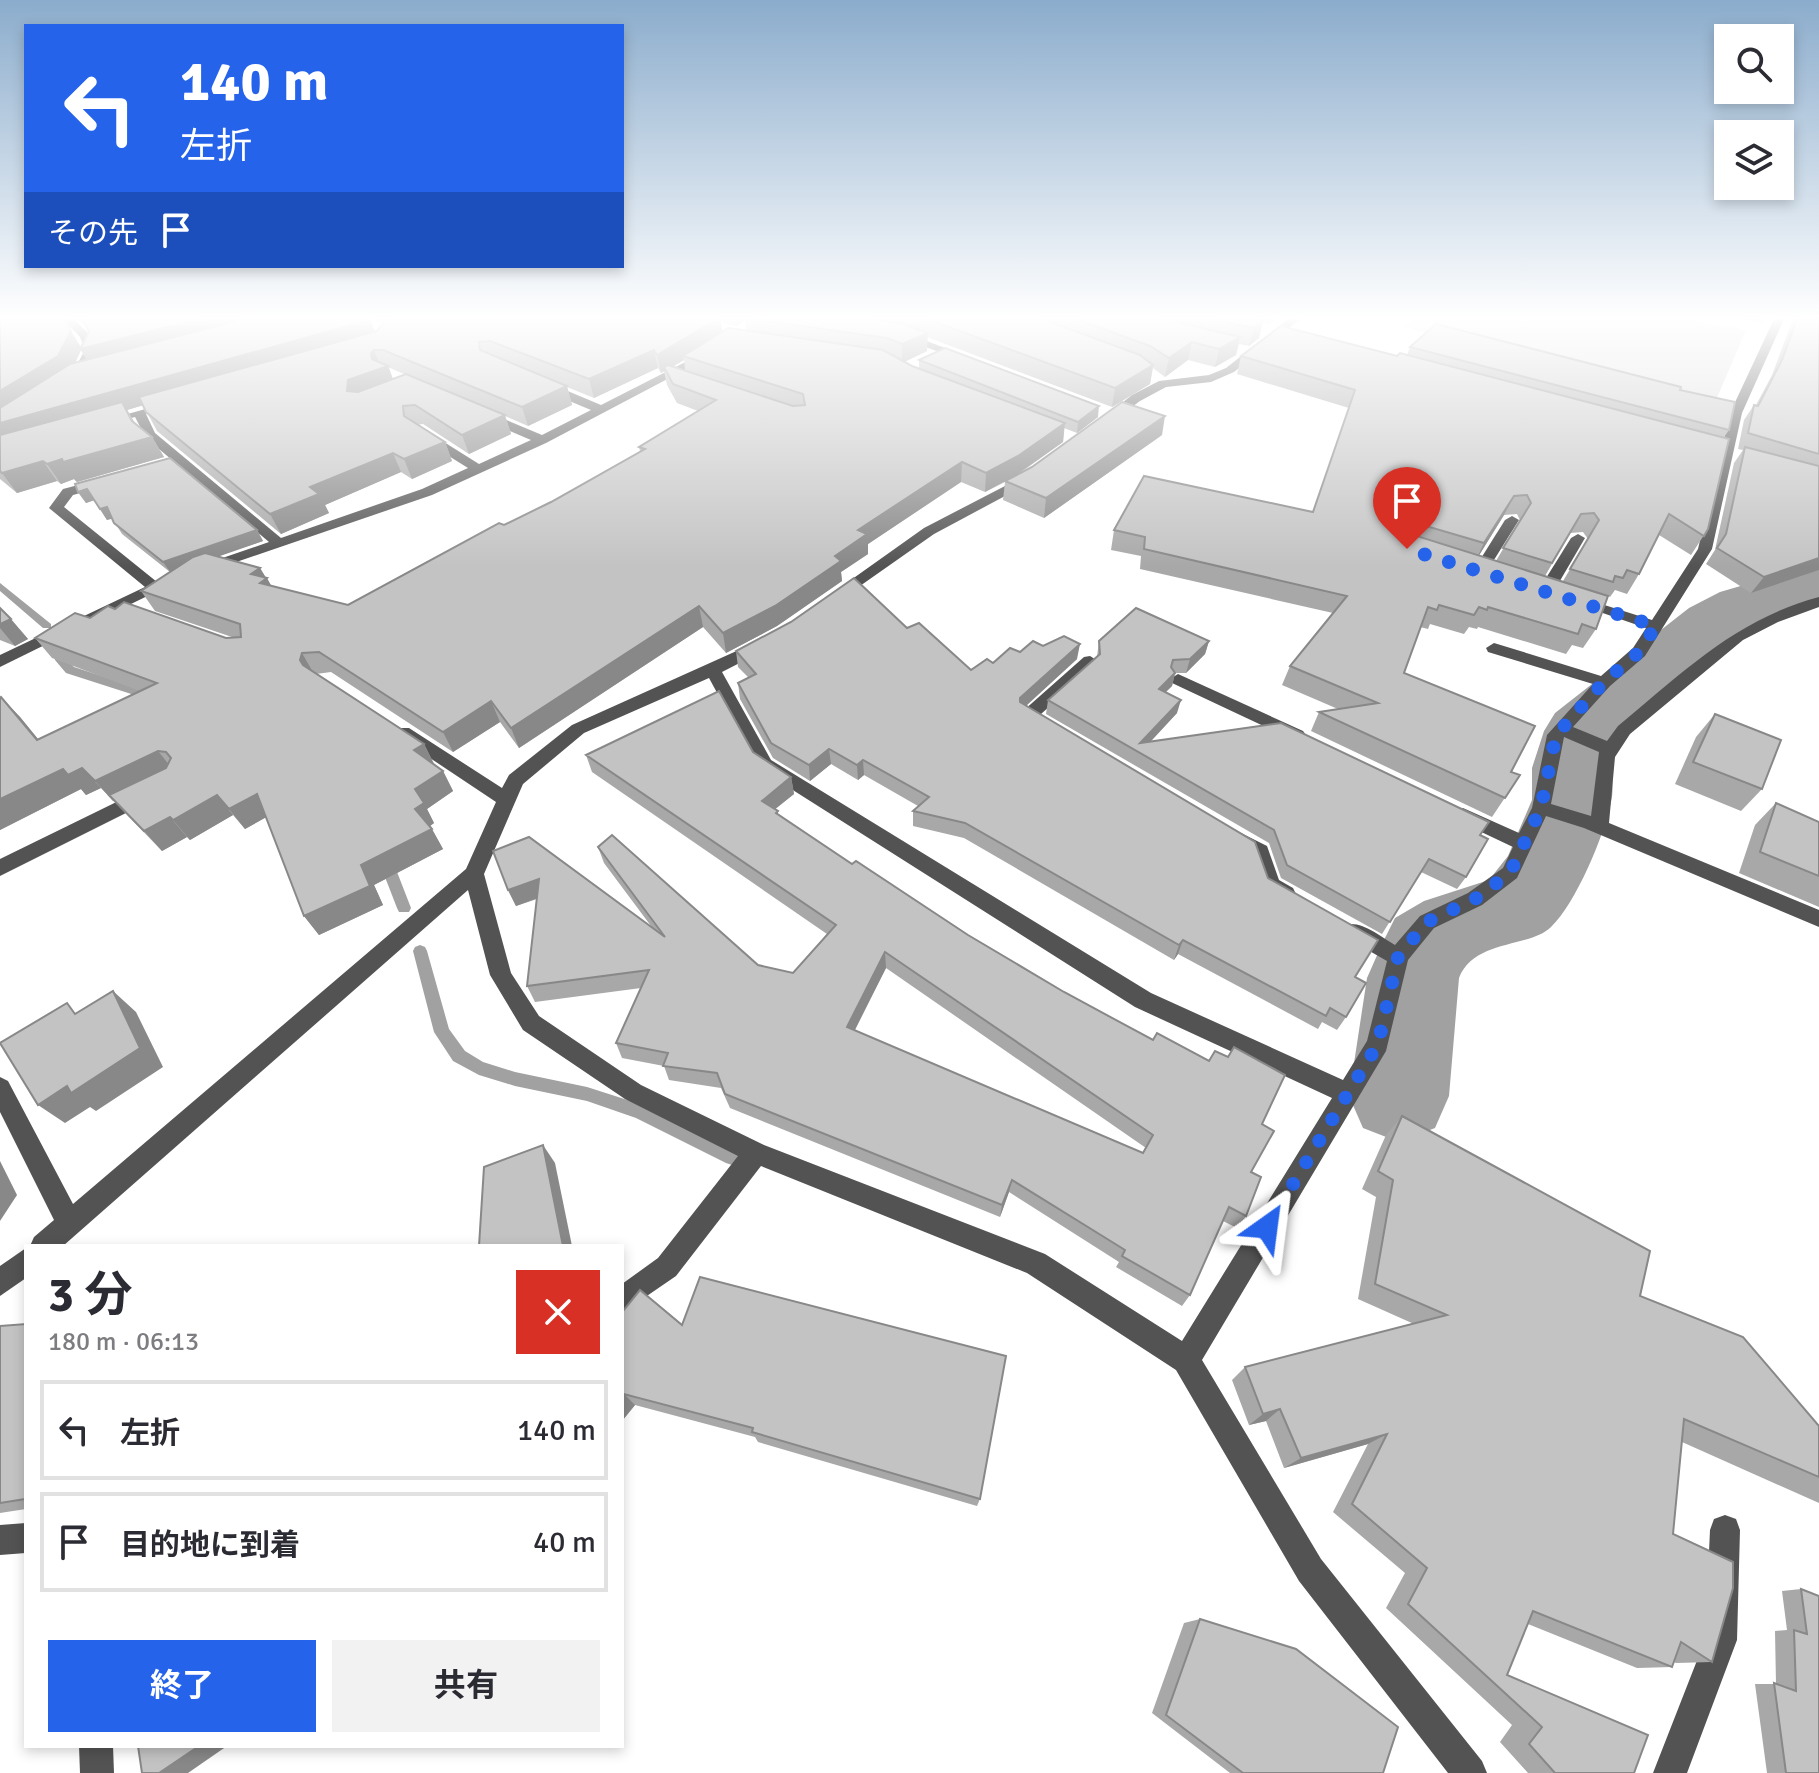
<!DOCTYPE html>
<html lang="ja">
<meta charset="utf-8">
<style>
:root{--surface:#fff;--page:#f2f2f3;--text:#2b2b33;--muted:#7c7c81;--line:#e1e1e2;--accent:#2563eb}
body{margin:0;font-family:Signika,"Noto Sans JP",sans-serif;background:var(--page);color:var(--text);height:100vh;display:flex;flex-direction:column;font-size:30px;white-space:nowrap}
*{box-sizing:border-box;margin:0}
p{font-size:26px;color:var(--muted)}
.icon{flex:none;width:44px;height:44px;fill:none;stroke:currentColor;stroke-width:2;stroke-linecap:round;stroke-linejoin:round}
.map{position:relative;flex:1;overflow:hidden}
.details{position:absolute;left:24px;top:1244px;width:600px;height:504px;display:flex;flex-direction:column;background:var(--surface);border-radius:0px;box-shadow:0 4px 12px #0003}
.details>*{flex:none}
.guide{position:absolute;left:24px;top:24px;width:600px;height:244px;border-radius:0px;box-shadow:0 4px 12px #0003;background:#2563eb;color:#fff;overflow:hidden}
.fabs{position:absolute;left:1714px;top:24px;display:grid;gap:16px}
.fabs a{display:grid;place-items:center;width:80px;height:80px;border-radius:0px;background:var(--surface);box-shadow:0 4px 12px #0003;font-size:40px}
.pin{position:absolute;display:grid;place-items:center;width:68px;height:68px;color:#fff;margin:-82px -34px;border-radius:50% 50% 50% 0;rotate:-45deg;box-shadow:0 0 8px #0007}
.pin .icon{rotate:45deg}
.me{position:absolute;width:88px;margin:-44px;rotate:31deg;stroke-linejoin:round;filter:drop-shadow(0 0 6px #0008)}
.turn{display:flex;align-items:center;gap:28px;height:168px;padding:0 24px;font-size:36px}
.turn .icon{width:104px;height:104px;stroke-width:2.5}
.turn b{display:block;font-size:56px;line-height:68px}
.then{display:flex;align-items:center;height:76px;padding:0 24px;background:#0003;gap:16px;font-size:30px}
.round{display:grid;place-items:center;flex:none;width:84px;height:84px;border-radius:0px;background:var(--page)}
.overview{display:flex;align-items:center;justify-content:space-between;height:136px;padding:0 24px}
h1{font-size:48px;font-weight:700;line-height:60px}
.cta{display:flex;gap:16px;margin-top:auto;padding:16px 24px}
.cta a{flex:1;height:92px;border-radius:0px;background:var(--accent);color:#fff;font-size:32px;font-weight:700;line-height:92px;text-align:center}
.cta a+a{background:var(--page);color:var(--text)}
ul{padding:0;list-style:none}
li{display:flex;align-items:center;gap:24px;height:100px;margin:0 16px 12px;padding:0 8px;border:4px solid var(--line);border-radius:0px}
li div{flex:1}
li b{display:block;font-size:30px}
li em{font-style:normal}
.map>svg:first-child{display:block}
.green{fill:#dadada}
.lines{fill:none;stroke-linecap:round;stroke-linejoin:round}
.stream{fill:#a1a1a1;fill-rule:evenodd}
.river{fill:#a1a1a1;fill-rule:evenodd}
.minor{fill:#535353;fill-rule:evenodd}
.wall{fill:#a8a8a8;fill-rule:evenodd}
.shaded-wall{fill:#888}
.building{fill:#c3c3c3;stroke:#888;stroke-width:2;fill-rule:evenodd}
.route{stroke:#2563eb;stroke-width:14;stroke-dasharray:0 25.2}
</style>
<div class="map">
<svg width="1819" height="1773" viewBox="0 0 1819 1773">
<rect width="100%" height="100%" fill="#fff"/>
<path class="green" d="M1414,319H1688L1746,330L1713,407L1405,327Z"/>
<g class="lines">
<g class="stream">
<path d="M0,583L51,624V628H43L0,591Z"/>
<path d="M57,642L61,644L66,659L74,667L157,694L159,697L153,701L66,673L55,660L51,646Z"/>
<path d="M385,854L392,859L411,908L409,912H399L397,908L378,859Z"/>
<path d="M420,945L425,947L427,951L449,1029L465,1051L483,1062L515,1072L587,1087L640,1104L738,1151L741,1157L738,1163L732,1165L726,1163L636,1118L587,1101L515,1086L479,1075L453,1061L434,1032L413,951L415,947Z"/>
</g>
<path class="river" d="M1819,563V603C1802,609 1783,613 1767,620C1743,630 1627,722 1617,742C1606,762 1616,782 1611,802C1604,836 1576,903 1551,927C1530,948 1474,939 1459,978L1449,1096L1435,1128L1399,1142L1363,1128L1349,1096L1367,978L1382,944L1395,918L1424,901L1489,880L1508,856L1532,800V768L1544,731L1555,713L1689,608L1720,592Z"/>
<g class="minor">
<path d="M63,319H74L89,334L97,349L89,363L79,361L85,349L80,337Z"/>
<path d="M1288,319H1300L1234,372L1211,382L1166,387L1140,401L1113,421L1103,418L1132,395L1159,381L1209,375L1226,368Z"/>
<path d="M1774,319H1784L1742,413L1712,549L1645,656L1610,686L1573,727L1607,741L1618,726C1682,673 1736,619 1819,597V607L1778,622L1743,640L1630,734L1615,757L1609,823L1819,910V927L1584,828L1546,816L1517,878L1482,905L1434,928L1408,960L1386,1051L1202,1360L1321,1559L1482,1761L1487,1773H1448L1299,1581L1176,1370L1027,1273L761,1166L676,1276L622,1313V1284L658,1258L738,1156L625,1099L523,1030L490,975L468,890L63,1246H30L34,1237L54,1220L0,1112V1077L8,1081L73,1204L466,869L496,802L397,736L394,732L397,728H409L502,788L509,775L572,725L761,640L769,645L767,649L722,672L771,760L1151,993L1343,1080L1367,1041L1387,961L1345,937L1342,931L1345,925C1361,920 1381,937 1395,945L1420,916L1468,893L1503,868L1513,847L1456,820L1454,815L1463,808L1519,833L1532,808L1547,735L1593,684L1488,652L1486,648L1494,643L1601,676L1633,648L1646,628L1571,602L1579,597L1652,620L1698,549L1730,413ZM709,678L758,768L1135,1007L1332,1098L1182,1341L1045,1254L764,1145L641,1085L539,1016L511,973L484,874L523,784L584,733ZM1564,737L1599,752L1591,816L1551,804Z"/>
<path d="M897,333H905L975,359L965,361L897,337Z"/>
<path d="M703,353L713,355L546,443L432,495L207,572L200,568L202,565L269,542L146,438L135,417L105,426L99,422L174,401V407L146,414L155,433L281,538L422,489L468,468L420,438V432H428L479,464L531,440L479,418V412H487L542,435L591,410L543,390V384H551L601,405Z"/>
<path d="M1028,474L1035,478L1033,481L934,534L840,600H830L827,597L924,528Z"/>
<path d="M101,479L106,480V486L73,495L64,507L157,582L166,578L174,583L90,624L84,622V616L145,587L49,508L63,489Z"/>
<path d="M1512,516L1519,520L1487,571L1485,574H1475L1473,571L1505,520Z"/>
<path d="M1578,534L1585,538L1554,591L1546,596L1541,594L1538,591L1571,538Z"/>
<path d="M61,626L67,628V634L0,667V655Z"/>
<path d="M1090,656L1098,661L1096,665L1041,714L1053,724L1050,728C1040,731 1026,724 1020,715L1023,711L1084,657Z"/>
<path d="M1178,674L1303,731L1306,735L1297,741L1291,739L1172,683L1170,679Z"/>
<path d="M143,789L150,791L152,796L150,801L0,876V859Z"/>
<path d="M1237,831L1267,846L1279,880L1293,888L1296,894L1293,900L1286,902L1263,890L1252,855L1230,843L1227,838Z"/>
<path d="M26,1248V1278L0,1296V1266Z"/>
<path d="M1725,1515L1736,1519L1740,1530L1737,1640L1687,1773H1653L1705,1640L1710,1530L1714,1519Z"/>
<path d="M26,1523V1553L0,1555V1525Z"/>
<path d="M79,1746H113L114,1773H80Z"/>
</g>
</g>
<g class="wall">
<path d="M0,319L81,348L89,332L87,328L78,319H370L375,331L382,324L373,319H1276L1269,324L1263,323L1259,338L1249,346L1239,344L1236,355L1215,367L1188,360L1165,377L1153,368L1150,384L1112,407L927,337V351L904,362L919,369V360L1098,417L1077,433L1064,428L1063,442L1020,473L1162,435L1044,518L1003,500L1005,482L985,492L961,482L868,544V554L841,572L842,581L777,626L726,653L703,627L519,748L500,722L453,752L331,672L316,674L424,744L434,764L443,771L453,791L427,809L434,823L430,826L443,849L374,885L383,905L319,935L304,916L266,817L245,829L233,815L190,840L187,837L162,851L101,788L86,795L81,789L0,830V698L20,717L38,739L140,691L52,658L35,638L90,618L226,638L232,637L155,611L141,591L170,572L122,534L112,518L107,520L94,500L86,503L78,492L257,530L263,541L218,556L260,568L271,586L348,605L551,502L640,451L639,447L698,411L677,403L667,385L664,371L661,373L658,368L594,398L567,387L572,405L528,426L505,416L511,434L469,454L423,424L417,425L445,442L452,461L412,479L401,472L325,505L329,513L281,534L157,431L143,405L127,410L135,423L152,437L164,457L77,482L74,479L61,484L57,481L17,493L0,479ZM745,320L746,331L722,332L721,322L736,326ZM81,350L87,360L75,363ZM684,360L685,370L673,366ZM389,368H390L404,374L393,379Z"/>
<path d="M1741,319H1764L1762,323Z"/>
<path d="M1793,319H1819V570L1751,593L1706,564L1715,550L1734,463L1743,450L1738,449L1744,420L1754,405H1756L1772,375Z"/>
<path d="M1410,347L1680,390L1729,430L1724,437L1708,529L1691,555L1659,535L1639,574L1627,594L1615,590L1610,597L1608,596L1596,629L1583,648L1572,645L1566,654L1478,627L1477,629L1469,627L1464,634L1430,624L1428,629L1420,627L1404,673L1511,772L1520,775L1492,817L1311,731L1319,712L1338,709L1282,685L1290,666L1333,613L1140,569L1141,556L1111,550L1114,530L1313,512L1349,408L1237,374L1241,356H1397L1407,355ZM1517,514L1520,520L1496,561L1479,555L1504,515ZM1583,532L1588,539L1563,581L1545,576L1570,533Z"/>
<path d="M0,608L28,639L15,646L0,640Z"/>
<path d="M907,628L971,670L1020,652L1043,646L1077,659L1026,706L1268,878L1355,977L1346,1017L1337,1030L1322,1022L1318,1029L1178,954L1174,960L964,838L913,826V811L918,806L864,775L858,780L831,764L810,781L773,758L740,699L738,683L749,678L738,667L736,651Z"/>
<path d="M1099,641H1209L1205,654L1186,673H1175L1172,686L1166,692L1177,713L1150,742L1480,835L1466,877L1457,889L1421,872L1382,934L1281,878L1269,843L1046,714L1048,700L1097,657Z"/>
<path d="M1715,714L1762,789L1741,811L1675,784L1696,737Z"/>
<path d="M753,752L791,777L794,794L775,809L778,811V814L852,864L968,935L1262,1124L1251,1172L1246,1216L1237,1228L1223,1221L1190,1295L1182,1306L1116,1267L1119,1262L1009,1192L1000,1217L730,1108L721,1088L669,1080L664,1066L622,1058L616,1043L641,988L535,1002L527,986L537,899L516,906L508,890L651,926L604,863L598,847L758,965L793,973L827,934L592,772L586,755ZM886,968L1146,1148L1143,1153L854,1030Z"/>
<path d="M1776,803L1819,822V907L1739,873L1755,825Z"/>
<path d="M1402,1116L1640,1296L1819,1426V1503L1682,1442L1673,1534L1712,1662L1676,1663L1674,1662L1672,1667L1637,1668L1528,1624L1507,1675L1634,1773H1528L1500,1742L1512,1725L1386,1608L1405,1573L1333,1512L1368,1444L1284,1468L1266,1421L1249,1425L1232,1380L1245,1367L1414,1324L1358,1299L1376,1197L1362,1189L1386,1135Z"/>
<path d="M622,1311L682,1325L980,1499L977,1506L758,1442L755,1437L635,1405L622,1421Z"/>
<path d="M26,1324V1509L0,1513V1326Z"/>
<path d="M1801,1589L1819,1596V1773H1767L1755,1684H1776L1775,1631L1787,1630L1782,1591Z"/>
<path d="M1200,1619L1383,1773H1230L1152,1713L1184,1623Z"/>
</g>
<g class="shaded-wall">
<path d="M200,319H278L91,367L81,350L70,374L0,418V391L71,331L82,349Z"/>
<path d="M368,319H370L376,335L373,339L127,410L144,440L152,437L164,457L77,482L74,479L61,484L47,464L62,459L144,440L0,446V423Z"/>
<path d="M717,319H720L723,335L683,356L684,360L666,371L664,367L665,371L661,373L657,355Z"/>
<path d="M736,319H745V320L736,326Z"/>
<path d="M1256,319L1263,320L1259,338L1249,346Z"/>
<path d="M928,333L927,351L902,363V344Z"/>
<path d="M1240,337L1236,355L1215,367L1219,349Z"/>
<path d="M1192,342L1188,360L1165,377L1169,358Z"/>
<path d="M374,350L381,368L388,366L395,385L356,399L347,391L348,380Z"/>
<path d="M654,350L658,368L594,398L589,379Z"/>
<path d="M1153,365L1150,384L1112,407L1115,388Z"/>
<path d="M567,386L572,405L528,426L522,407Z"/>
<path d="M1099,406L1098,417L1077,433L1078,422Z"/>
<path d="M505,415L511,434L469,454L462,435Z"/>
<path d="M1165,416L1162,435L1044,518L1046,498Z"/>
<path d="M1065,423L1063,442L1016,475L985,492L986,473Z"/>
<path d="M445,442L452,461L412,479L404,459Z"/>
<path d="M393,453L401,472L325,505L329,513L281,534L270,514L310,487Z"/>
<path d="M43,461L57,481L17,493L2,473Z"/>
<path d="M962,462L961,482L868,544V554L841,572L842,581L777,626L726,653L723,633L835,556L858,530Z"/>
<path d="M87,489L95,500L86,503L78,492Z"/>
<path d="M1514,496L1504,515L1475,562L1484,543Z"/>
<path d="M107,507L115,518L107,520L100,509Z"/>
<path d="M1416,523L1408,542L1405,529Z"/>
<path d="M257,530L263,541L171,573L163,562Z"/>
<path d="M1819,558V570L1751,593L1764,577Z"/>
<path d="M260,568L266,578H267L278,598L251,574Z"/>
<path d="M699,606L703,627L519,748L511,728Z"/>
<path d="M11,619L28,639L15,646L0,628V624Z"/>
<path d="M1209,641L1205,654L1186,673L1190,659Z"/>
<path d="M1080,644L1077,659L1018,713L1020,698Z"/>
<path d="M302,653L314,674L312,680L300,660Z"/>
<path d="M1175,673L1172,686L1155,702L1159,689Z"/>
<path d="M1,697L20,717L55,760L37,740Z"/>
<path d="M1181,700L1177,713L1140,753V743Z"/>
<path d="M491,701L500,722L453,752L443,732Z"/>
<path d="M424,744L434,764L414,750Z"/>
<path d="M829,749L831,764L810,781L809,765Z"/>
<path d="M158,751L174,771L113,801L95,781Z"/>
<path d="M863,760L864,775L858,780L857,765Z"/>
<path d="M82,768L101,788L86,795L81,789L0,830V799L63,769Z"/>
<path d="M443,771L453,791L427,809L434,823L426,829L415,809V789Z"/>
<path d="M791,777L794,794L764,818L762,801Z"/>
<path d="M257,794L272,814L245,829L229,809Z"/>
<path d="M217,795L233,815L190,840L173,820Z"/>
<path d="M170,817L187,837L162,851L144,831Z"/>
<path d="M432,829L443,849L374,885L383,905L319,935L304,916L361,865Z"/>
<path d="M539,879L546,895L516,906L508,890Z"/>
<path d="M1183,940L1178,954L1174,960L1179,945Z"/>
<path d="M885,952L886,968L849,1042L847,1027Z"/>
<path d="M113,991L136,1012L163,1067L96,1111L90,1107L65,1123L38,1105Z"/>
<path d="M543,1145L555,1163L572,1246H563Z"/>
<path d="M0,1161L17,1195L0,1221Z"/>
<path d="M1012,1180L1009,1192L1000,1217L1002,1205Z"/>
<path d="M624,1394L635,1405L622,1421V1396Z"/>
<path d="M1280,1409L1266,1421L1249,1425L1263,1414Z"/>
<path d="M1387,1434L1368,1444L1284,1468L1301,1458Z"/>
<path d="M199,1746H227L188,1773H159Z"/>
</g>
<g class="building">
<path d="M0,319H63L71,331L58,356L0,391Z"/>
<path d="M83,319H200L80,349L89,332Z"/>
<path d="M244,319H368L366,321L0,423V408L70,364Z"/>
<path d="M386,319H717L657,355L654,350L589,379L490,341L479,342L480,350L567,386L522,407L383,350H374L371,353L372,359L388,366L348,380L347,391L358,392L406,374L505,415L462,435L415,405L403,406L404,416L445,442L404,459L393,453L310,487L319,494L270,514L146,412L139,397L377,331Z"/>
<path d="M752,319H873L903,324L928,333L902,344L887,338Z"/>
<path d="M927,319H1042L1140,355L1153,365L1115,388Z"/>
<path d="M1076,319H1163L1240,337L1219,349L1192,342L1169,358L1150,346Z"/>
<path d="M1211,319H1259L1263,320L1254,328Z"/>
<path d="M1797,319H1819V454L1748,433L1754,405L1758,406L1782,360Z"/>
<path d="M1436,324L1681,387L1680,390L1735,402L1729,430L1410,347Z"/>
<path d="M1281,326L1397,356L1400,353L1729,439L1708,529L1704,536L1669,514L1639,574L1627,570L1623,578L1615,576L1613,582L1570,569L1599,520L1594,513L1581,514L1552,563L1503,548L1531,503L1527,495L1514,496L1484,543L1416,523L1405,529L1407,533L1608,596L1596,629L1582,624L1578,634L1488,607L1487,610L1479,607L1474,615L1439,605L1437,610L1428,607L1404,673L1535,726L1511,772L1520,775L1505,798L1319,712L1378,703L1290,666L1347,596L1144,549L1145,537L1114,530L1144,476L1313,512L1355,390L1241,356Z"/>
<path d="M728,328L883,350L912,366L1065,423L1018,456L986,473L962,462L858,530L867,534L835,556L841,561L775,606L723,633L699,606L511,728L491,701L443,732L319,652L302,653L300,660L303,665L424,744L414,750L443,771L415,789L424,803L415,809L432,829L361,865L370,886L304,916L257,794L229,809L217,795L173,820L170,817L144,831L109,795L166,768L171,758L166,752L158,751L95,781L82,768L68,775L63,769L0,799V698L1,697L37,740L157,683L35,638L75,613L90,618L108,606L115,609L124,602L226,638L241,637L240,624L141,591L193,557L205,553L260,568L251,574L267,578L260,583L348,605L499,523L504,525L551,502L645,449L639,447L716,400L673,384L664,367L668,365L793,406L805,405L803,394L683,356Z"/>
<path d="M945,348L1099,406L1078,422L919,360Z"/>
<path d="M122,402L132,421L152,437L63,462L62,459L47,464L43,461L2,473L0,471V435Z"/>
<path d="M1122,402L1165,416L1046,498L1005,481L1032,467Z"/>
<path d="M1745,447L1819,466V558L1764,577L1717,548L1726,534Z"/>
<path d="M170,458L257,530L163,562L114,523L107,507L100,509L87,489L78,492L75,484Z"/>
<path d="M854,578L907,628L919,623L971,670L987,659L993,663L1010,648L1020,652L1033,641L1043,646L1064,636L1080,644L1020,698V702L1255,842L1268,878L1378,940L1355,977L1366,983L1346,1017L1330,1008L1326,1016L1183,940L1179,945L965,823L913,811L929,797L863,760L857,765L829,749L809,765L771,743L738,683L756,674L736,651L791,622Z"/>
<path d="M0,608L11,619L0,624Z"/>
<path d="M1136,608L1209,641L1190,659L1173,660L1171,667L1175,673L1159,689L1181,700L1140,743L1281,723L1489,822L1480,835L1488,839L1466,877L1429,859L1390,922L1287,865L1274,830L1048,700L1100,654L1099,641Z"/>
<path d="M719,691L753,752L791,777L762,801L778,811L776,813L852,864L856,861L968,935L1064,992L1153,1040L1157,1033L1209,1061L1215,1051L1228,1057L1234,1047L1285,1075L1262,1124L1274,1131L1251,1172L1261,1177L1246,1216L1229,1207L1190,1295L1122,1256L1125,1250L1012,1180L1002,1205L725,1094L717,1073L663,1066L668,1053L616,1043L649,970L527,986L539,879L508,890L493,851L529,837L665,937L598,847L612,835L758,965L793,973L836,925L586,755ZM885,952L1153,1135L1143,1153L847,1027Z"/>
<path d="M1715,714L1781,740L1762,789L1693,762Z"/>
<path d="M1776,803L1819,822V876L1760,852Z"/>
<path d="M113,991L140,1048L71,1093L67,1086L38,1105L0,1043L67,1003L75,1014Z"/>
<path d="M1402,1116L1650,1251L1640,1296L1743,1337L1819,1426V1477L1684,1419L1673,1534L1733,1562V1588L1712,1662L1681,1642L1672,1667L1533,1611L1507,1675L1648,1735L1634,1773H1555L1529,1744L1542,1727L1408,1604L1427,1568L1352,1504L1387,1434L1301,1458L1280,1409L1263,1414L1245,1367L1447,1315L1375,1284L1393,1180L1378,1171Z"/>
<path d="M543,1145L563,1246H479L484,1167Z"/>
<path d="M700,1277L1006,1356L980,1499L752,1432L753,1428L624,1394L622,1396V1311H623L640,1290L682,1325Z"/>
<path d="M26,1324V1496L25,1499L0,1503V1326Z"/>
<path d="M1801,1589L1819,1596V1773H1786L1774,1683L1796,1691L1794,1630L1807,1634Z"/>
<path d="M1200,1619L1296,1649L1398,1727L1383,1773H1243L1166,1715Z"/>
<path d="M138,1746H199L159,1773H142Z"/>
</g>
<linearGradient id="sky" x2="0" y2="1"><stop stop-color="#8baccc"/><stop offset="0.56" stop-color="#fff"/><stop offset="1" stop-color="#fff" stop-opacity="0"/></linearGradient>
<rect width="1819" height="567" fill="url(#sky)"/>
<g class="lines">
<path class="route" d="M1267,1227L1378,1044L1398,957L1427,922L1475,899L1510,873L1541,808L1556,735L1604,682L1639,652L1656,626L1407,549"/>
</g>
</svg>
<div class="fabs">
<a><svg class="icon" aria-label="search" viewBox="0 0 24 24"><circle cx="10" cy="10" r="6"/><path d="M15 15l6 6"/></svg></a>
<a><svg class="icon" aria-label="layers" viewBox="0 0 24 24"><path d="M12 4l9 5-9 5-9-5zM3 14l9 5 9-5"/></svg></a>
</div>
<div class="pin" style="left:1407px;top:549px;background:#d93025"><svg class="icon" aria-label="arrive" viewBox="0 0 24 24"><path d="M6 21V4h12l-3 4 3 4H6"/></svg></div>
<svg class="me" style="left:1267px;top:1227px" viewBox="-20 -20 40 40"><path d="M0-17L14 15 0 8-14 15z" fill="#2563eb" stroke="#fff" stroke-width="4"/></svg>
<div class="guide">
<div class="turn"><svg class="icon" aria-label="left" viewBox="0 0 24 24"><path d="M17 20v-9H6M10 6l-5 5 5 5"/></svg><div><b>140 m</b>左折</div></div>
<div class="then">その先<svg class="icon" aria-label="arrive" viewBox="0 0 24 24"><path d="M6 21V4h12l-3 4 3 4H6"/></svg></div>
</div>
<section class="details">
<div class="overview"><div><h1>3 分</h1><p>180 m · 06:13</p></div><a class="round" style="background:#d93025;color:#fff"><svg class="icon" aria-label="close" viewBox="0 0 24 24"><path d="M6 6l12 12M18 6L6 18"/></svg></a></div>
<ul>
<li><svg class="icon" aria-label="left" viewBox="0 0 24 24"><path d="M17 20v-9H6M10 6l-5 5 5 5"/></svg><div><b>左折</b></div><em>140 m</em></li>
<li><svg class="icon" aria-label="arrive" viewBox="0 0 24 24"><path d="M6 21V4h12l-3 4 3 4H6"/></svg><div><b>目的地に到着</b></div><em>40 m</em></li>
</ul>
<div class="cta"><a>終了</a><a>共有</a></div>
</section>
</div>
